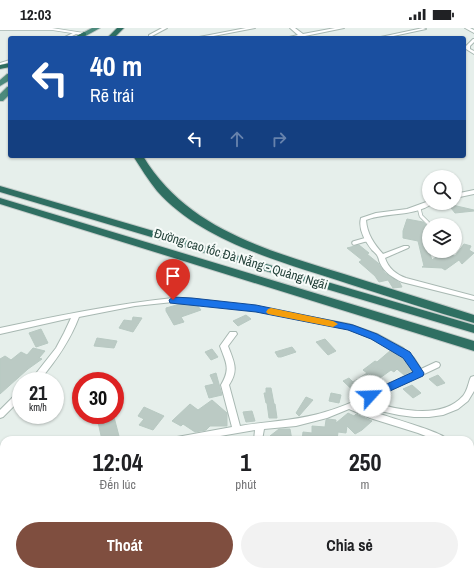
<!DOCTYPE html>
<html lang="vi">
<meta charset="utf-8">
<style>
:root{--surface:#fff;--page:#f2f2f2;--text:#202124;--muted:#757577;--accent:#7f4e3f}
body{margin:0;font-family:"Archivo Narrow",sans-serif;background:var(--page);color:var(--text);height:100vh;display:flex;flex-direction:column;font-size:15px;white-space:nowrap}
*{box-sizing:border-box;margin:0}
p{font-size:13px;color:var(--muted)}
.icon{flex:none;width:22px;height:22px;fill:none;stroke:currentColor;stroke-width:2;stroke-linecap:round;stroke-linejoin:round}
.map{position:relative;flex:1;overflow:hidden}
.details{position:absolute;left:0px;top:408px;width:474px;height:140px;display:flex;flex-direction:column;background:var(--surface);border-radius:12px 12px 0 0;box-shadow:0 1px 3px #0004}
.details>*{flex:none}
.guide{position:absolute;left:8px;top:8px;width:458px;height:122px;border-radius:4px;box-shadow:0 1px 3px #0004;background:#1a4fa0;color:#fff;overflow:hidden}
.fabs{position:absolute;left:422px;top:142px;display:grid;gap:8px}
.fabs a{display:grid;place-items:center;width:40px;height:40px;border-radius:50%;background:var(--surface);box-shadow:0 1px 3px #0004;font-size:20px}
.speed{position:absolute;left:12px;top:344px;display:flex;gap:8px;font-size:20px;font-weight:700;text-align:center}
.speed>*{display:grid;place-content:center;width:52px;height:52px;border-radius:50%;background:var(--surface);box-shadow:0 1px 3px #0004;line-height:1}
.speed small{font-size:10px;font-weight:400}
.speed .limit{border:6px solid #d22;background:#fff;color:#111}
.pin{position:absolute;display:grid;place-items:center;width:34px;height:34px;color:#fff;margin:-41px -17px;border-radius:50% 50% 50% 0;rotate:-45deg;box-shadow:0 0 4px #0007}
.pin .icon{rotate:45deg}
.me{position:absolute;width:44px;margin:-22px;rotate:65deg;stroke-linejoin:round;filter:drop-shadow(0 0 3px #0008)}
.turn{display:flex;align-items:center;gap:14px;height:84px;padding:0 16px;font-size:18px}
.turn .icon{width:52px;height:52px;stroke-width:2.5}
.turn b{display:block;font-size:28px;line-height:34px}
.lanes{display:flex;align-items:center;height:38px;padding:0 16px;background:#0003;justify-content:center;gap:20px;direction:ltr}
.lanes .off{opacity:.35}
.eta{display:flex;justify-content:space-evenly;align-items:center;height:68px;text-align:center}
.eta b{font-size:24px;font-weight:800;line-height:28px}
.action{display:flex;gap:8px;margin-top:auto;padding:8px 16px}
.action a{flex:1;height:46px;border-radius:24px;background:var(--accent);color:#fff;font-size:16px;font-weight:800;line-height:46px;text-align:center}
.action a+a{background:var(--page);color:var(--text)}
.status{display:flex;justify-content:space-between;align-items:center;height:28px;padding:0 20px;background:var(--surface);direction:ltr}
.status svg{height:11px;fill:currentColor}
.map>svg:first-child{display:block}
.building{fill:#bbcac4;stroke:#b8c9c2}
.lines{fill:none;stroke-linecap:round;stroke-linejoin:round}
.service-far2-casing{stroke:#a8b8b2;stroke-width:3.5}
.service-far1-casing{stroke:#a8b8b2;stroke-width:4.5}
.service-casing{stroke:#a8b8b2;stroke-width:5.5}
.minor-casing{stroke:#a8b8b2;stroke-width:2}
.trunk-casing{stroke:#c2cac8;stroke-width:2}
.motorway-casing{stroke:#c2cac8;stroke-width:2}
.service-far2{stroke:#fff;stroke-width:2}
.service-far1{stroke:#fff;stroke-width:3}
.service{stroke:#fff;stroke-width:3.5}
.minor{fill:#fff;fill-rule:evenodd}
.trunk{fill:#4c8a7c;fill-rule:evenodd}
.motorway{fill:#2f6f62;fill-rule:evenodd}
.route{fill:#1a73e8;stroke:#114b97}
.slow{fill:#f59e0b}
.labels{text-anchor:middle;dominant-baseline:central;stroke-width:4;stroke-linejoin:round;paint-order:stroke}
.street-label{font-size:13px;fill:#24423a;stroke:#f7fbf9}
</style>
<div class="status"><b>12:03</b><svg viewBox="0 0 49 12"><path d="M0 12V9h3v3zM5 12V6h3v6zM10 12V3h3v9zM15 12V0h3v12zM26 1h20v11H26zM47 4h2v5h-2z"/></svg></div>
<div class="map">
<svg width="474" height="548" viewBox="0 0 474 548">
<rect width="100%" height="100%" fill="#e6efeb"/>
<g class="building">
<path d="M448,176L474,182V183L455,185Z"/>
<path d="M407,191L423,194L429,200V223L432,232L444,223L455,228L464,216L471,218L469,222L474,225L462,236L459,232L445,242L442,240L422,239L424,238L418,213L403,210V203Z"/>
<path d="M359,217L369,225L367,226L378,235L385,245L400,255L402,259L393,260L388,252L379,254L375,248L359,234L362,232L347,220Z"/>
<path d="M180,276H187L188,278L191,276L197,277L201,282L181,289L184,294L174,297L166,283V280Z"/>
<path d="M246,287L251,291L238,298L233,293Z"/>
<path d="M133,289L142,290L133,304L119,300L124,292L132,293Z"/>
<path d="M41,301L48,315L36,319L29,305Z"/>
<path d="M97,310L117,313L114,320L94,318Z"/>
<path d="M325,311L336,323L328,327L316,314Z"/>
<path d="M292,319L296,324L281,329H278L275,324Z"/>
<path d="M33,320L45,323L39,330L42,331L28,341L0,366V331L5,328L11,332L21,324L27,327Z"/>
<path d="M212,321L218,329L211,332L205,324Z"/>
<path d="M391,322L407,335L412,343L404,347L397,341L394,344L391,342L380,350L387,356L380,360L377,357L359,368L343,353L349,350L353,354L367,345L363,342L375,333L377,334Z"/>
<path d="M216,345L222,367L209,370L205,358L214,356L210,347Z"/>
<path d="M438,347L445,355L437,358L429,351Z"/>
<path d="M412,357L421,365L413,370L403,361Z"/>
<path d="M266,360H271L274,376H275L277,390H269L267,375H266L264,365H266Z"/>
<path d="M331,365L341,367L339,375L329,373Z"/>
<path d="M306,369L313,372L299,388L296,385Z"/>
<path d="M212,372L227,385V398H210L206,402L195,404L183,396L181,398L172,393L190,376L198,382Z"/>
<path d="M144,379L164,388L153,402L139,397L144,391L138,388Z"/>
<path d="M252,383L255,393L246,394L243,384Z"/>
<path d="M348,385L354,388L356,386L372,393L362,402L355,406L347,398L346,405L338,404L337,412L322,410V412H302L303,404L312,405V398L325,399L326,392L328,391L336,392V395Z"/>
<path d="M114,389L120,412H102L98,394Z"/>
<path d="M279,401H290L292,412H274L270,408Z"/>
</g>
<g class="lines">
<g class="service-far2-casing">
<path id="service-far2" d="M0,1H52L84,6"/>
</g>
<g class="service-far1-casing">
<g id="service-far1">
<path d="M419,180L421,188L430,197"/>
<path d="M366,212L368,211"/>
</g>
</g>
<g class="service-casing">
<path id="service" d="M354,215L368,211"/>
</g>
<g class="minor-casing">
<g id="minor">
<path d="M162,0H167L152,8L153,10H149V7Z"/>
<path d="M246,0H255L203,10H194Z"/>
<path d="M290,0H295L303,6L335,0H344L305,8L306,9L305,10L301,9L285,10L298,7Z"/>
<path d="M423,0L426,1L384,10H376Z"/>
<path d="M465,0H470L474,2V5Z"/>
<path d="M75,4L78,5L68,10H63Z"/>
<path d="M473,11H474V14L470,18V21L474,23V26L466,21V18Z"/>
<path d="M10,32V34L0,37V35Z"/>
<path d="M474,162V166L455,170V166Z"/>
<path d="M429,173V175H433C415,189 386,184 366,192C367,206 374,216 383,226L404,218H408L409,219L408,220L385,230C388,240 397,247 406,250L474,268V272L402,254C393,250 384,244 380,235C379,233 379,231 378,229C377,226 374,224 372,222C365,213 358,201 361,190L376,185L407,181Z"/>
<path d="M173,270L193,271L256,279L349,296L377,306L403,320L414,330L421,341L436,334L439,335L440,337L439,339L367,373C395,381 441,393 463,368C467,363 468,357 470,351L471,349L474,348V363L468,373L458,381L443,387L429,389H414L399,387L357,378C372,385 443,403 448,412H436L418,405L370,390L349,381L327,390L296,398L264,401L262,412H254L255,402L197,412H173L174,410L177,409L232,399L221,357C231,340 226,335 220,318L230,304H236L237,306L228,318C234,334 239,342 229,357L240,398C268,393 297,393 325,384C356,375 385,358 414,344L408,334L397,324L371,310L348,301L256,283L193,275L173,274L135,278L79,289C70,313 55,334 39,353H30L56,320L64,305L71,290L0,306V300C57,288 115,276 173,270Z"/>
<path d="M21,363V371L3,389L0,390V382L18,364Z"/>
<path d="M470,423L474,425V434L470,432Z"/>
<path d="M470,474L474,476V488L470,486Z"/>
<path d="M4,475V483L0,484V476Z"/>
<path d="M474,530V546L472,548H468L465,544H470V533Z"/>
<rect x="103" y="544" width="10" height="4"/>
</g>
</g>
<g class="trunk-casing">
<g id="trunk">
<path d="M92,0H100L82,10H73Z"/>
<path d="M7,46H10V52L0,58V52Z"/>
<path d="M7,59H10V66L3,73H0V66Z"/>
</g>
</g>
<g class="motorway-casing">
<g id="motorway">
<path d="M117,0H124L114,10H107Z"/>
<path d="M84,4L86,5V7L81,10H73Z"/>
<path d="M10,35V39L0,41V37Z"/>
<path d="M133,128H143C187,201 267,222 344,246C387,260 431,273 474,287V295C432,283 391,269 349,256C286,235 203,215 157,163C148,152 141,140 133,128Z"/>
<path d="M0,158L474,297V305L0,164Z"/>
<path d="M0,170L474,313V323L0,176Z"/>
</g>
</g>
<use href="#service-far2" class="service-far2"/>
<use href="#service-far1" class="service-far1"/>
<use href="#service" class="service"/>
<use href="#minor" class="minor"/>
<use href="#trunk" class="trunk"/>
<use href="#motorway" class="motorway"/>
</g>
<path class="route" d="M173,269L192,270L256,277L353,297L377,306L410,324L424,345L423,348L370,372L367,371L365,368L367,365L413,344L403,330L371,311L348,302L256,284L170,275L169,272Z"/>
<path class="slow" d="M271,280L333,293L338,296L333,299L268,286L266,284L268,281Z"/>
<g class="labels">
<g class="street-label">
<text transform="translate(241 231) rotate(17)">Đường cao tốc Đà Nẵng - Quảng Ngãi</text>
</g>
</g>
</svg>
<div class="fabs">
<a><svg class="icon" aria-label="search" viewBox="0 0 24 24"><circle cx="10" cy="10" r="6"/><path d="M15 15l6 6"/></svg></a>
<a><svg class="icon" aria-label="layers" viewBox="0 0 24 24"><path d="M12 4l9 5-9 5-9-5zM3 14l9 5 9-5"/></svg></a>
</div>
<div class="speed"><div>21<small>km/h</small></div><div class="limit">30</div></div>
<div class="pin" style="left:173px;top:272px;background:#d93025"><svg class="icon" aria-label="arrive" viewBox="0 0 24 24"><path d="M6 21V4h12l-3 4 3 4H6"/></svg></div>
<svg class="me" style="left:370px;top:368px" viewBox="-20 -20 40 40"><circle r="19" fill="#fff"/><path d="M0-13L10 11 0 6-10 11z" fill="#1a73e8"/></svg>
<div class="guide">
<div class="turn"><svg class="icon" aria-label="left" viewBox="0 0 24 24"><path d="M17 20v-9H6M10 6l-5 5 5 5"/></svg><div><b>40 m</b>Rẽ trái</div></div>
<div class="lanes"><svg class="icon" aria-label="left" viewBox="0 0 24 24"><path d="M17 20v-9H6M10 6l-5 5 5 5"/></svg><svg class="icon off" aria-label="ahead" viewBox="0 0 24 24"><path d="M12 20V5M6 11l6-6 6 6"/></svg><svg class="icon off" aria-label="right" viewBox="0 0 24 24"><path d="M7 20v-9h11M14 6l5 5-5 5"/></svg></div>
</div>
<section class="details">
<div class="eta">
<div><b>12:04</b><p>Đến lúc</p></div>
<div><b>1</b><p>phút</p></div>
<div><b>250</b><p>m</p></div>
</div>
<div class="action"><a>Thoát</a><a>Chia sẻ</a></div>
</section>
</div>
